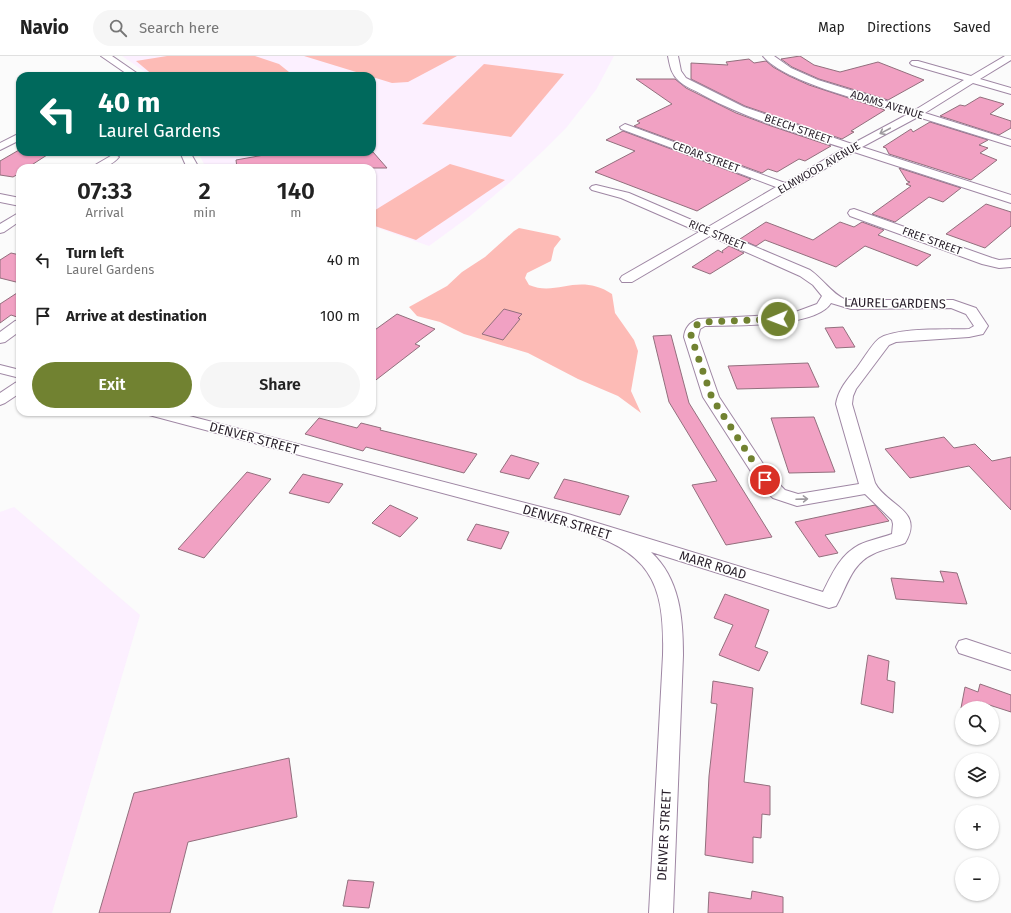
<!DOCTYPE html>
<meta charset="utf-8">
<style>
:root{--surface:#fff;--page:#f6f6f6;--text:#222;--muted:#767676;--line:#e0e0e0;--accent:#718231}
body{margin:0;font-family:"Fira Sans",sans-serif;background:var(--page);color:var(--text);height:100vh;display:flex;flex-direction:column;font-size:15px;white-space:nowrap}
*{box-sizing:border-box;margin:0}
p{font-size:13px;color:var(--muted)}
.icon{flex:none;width:22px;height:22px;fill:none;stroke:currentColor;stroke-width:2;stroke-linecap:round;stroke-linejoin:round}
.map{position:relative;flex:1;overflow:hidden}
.sheet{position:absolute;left:16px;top:108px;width:360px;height:252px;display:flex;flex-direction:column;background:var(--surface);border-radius:12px;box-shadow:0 1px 3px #0004}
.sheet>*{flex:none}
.top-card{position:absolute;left:16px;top:16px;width:360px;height:84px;border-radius:12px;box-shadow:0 1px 3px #0004;background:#00695c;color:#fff;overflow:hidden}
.buttons{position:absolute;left:955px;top:645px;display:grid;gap:8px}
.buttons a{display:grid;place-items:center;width:44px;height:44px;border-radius:50%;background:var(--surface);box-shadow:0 1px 3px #0004;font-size:20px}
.pin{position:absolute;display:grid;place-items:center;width:34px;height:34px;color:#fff;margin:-17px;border:2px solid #fff;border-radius:50%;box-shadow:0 1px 4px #0007}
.me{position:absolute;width:44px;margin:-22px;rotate:269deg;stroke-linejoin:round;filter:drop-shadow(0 0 3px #0008)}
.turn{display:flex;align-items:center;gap:14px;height:84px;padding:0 16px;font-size:18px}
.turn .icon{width:52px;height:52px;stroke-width:2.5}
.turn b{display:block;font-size:28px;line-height:34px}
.eta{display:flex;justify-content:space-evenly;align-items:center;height:68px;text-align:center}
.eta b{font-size:24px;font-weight:600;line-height:28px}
.action{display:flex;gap:8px;margin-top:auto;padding:8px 16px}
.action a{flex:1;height:46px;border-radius:24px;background:var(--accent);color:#fff;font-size:16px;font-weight:600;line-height:46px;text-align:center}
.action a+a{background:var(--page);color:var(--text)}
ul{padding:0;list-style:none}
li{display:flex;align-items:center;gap:12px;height:56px;padding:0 16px}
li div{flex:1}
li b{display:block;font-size:15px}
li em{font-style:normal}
header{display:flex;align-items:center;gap:24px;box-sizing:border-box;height:56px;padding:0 20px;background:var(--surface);border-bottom:1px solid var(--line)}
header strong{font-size:19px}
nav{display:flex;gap:22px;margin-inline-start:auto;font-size:14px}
.search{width:280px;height:36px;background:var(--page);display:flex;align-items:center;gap:10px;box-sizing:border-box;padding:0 14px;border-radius:22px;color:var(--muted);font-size:15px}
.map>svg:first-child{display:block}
.built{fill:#fcf0ff}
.green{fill:#fdbbb6}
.building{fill:#f1a1c3;stroke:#926f7d}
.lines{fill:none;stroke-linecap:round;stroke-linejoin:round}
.minor-casing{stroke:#9f87a4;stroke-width:2}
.minor{fill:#fff;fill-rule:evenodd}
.oneway{stroke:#9e9a9f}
.route{stroke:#718231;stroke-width:7;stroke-dasharray:0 12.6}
.labels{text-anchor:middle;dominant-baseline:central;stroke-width:3;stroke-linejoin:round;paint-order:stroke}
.far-street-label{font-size:11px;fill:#271e29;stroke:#fff}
.street-label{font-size:13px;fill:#271e29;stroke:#fff}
</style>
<header>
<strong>Navio</strong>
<div class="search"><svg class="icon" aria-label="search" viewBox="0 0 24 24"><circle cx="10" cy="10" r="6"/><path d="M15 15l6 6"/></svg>Search here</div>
<nav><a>Map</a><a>Directions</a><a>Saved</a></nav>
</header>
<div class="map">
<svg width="1011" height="857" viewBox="0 0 1011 857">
<rect width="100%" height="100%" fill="#fbfbfb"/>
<g class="built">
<path d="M122,0H614L596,34L566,72L543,95L509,127L470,160L429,190L372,170V112H206L198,96H372V20H151Z"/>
<path d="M14,451L140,559L52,857H0V456Z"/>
</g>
<g class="green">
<path d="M167,0H255L279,8L294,20H154L136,5Z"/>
<path d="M304,0H457L408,26L392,27Z"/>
<path d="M484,8L564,18L511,81L422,68Z"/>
<path d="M450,108L505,124L416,184L372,169V156Z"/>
<path d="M519,172L558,180L561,183L554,192L551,205L527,217L525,222L529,229C557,241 578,216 612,238L615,257L634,284L638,295L631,335L641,357L618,340L578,323L528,297L464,278L440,266L417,260L409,251L447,230L462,216L485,201L514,175Z"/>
</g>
<g class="building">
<path d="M800,0L814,9L840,16L878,6L924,24L888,44L819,23L792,11L781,3Z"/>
<path d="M749,3L754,7L766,5L773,11L789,20L809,29L885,54L851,75L854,76L842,83L745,50L691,23V7L728,9L726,6Z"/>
<path d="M636,23H675L686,32L736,57L771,70L831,90L805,105L799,103L777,116L768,113L762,117L634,70L640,67L637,65L672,48Z"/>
<path d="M980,41L1004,48L990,58L1011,65V72L999,79L940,60L960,49L965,50Z"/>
<path d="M930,66L988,84L979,89L988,92L980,97L997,104L971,124L889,98L886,92L883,91L911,73L913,76Z"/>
<path d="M623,75L751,123L697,155L595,116L635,95L606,84Z"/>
<path d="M19,94L20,96L47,99L27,112H20V117L13,121L0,119V105Z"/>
<path d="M281,96H373L387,112H237L236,104Z"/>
<path d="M899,112L961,132L943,146L929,141L895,166L872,158L911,130L906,128L910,126L907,125Z"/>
<path d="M986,148L1011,156V170L985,192L946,178Z"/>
<path d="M766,166L813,184L840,166L854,171L862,166L884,174L878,179L931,199L917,210L865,190L836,211L765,184L756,190L740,183Z"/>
<path d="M729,190L744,197L710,218L692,211L718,194L723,197L722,195Z"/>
<path d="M11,197L20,199V227L0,222V204Z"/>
<path d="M20,235V262L11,259L0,267V248Z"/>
<path d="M504,253L522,258L518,262L520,263L503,284L482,278Z"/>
<path d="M397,258L435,273L415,288L420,290L372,327V276Z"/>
<path d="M843,271L855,291L836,292L825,272Z"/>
<path d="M671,279L689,347L772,481L726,489L692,429L717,425L669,346L653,280Z"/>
<path d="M808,307L819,331L737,333L728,310Z"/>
<path d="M814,361L835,416L789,417L771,362Z"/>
<path d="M319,362L357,372L361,367L381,372L380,374L477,398L464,417L366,391L363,395L305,378Z"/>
<path d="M944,381L954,392L975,388L992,405L1011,401V454L969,410L910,422L885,393Z"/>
<path d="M511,399L539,407L529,423L500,416Z"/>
<path d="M247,416L271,423L204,502L178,493Z"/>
<path d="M303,418L343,428L329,447L289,437Z"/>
<path d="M564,423L577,426L629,440L620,459L554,442Z"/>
<path d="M390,449L418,462L400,481L372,467Z"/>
<path d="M875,449L889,465L825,479L838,497L819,501L795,466Z"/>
<path d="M476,468L509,476L501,493L467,484Z"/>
<path d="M940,515L957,517L967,548L896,543L891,522L944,526Z"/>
<path d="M725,538L769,554L755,591L768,596L759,615L719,599L733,569L714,562Z"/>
<path d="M868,599L889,605L887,624L895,626L893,657L861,648Z"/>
<path d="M713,625L753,632L744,726L770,730V759L762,758L761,782L753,781V807L705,799L709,720L717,648L711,647Z"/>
<path d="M980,628L1011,639V656L980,646L979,652H961L965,631L978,636Z"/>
<path d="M289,702L297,761L188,786L170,857H99L134,737Z"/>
<path d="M348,824L374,826L369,852L343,850Z"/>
<path d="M752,835L783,841V857H708L709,836L751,843Z"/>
</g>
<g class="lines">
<g class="minor-casing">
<g id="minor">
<path d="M101,0H112L141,20H130Z"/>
<path d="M668,0H678L681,15L686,22L744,51L852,88L908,58C873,47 785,27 763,0H774L791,12L818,24L915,54L964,24L912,9L910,7L912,5H918L971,20L1005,0H1011V4L980,23L1011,32V38L973,27L925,57L1011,84V90L918,61L862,91L1011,139V147L854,96L718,175L810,214C823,223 831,237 846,244H953L976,252L988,270L983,278L969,281L896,286L889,289L856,333L853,340L852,348L875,427C887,450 925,454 905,487C895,491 883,493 873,498C851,508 847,531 836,550L829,552L651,496C680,523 683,562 683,599L673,857H649L663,599C665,522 648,496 574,472L149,359L147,356H174L568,458L823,536C832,518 840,499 859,489C869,484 881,482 892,478L893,468L892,464L865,438L797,450L773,442L759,428L703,341L684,281C685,272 689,267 698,263L790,258L817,248L822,240L813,229L800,220L710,180L632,226H622L620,223L622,220L699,176L621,142L592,134L590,132L592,130L596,129L629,137L708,171L776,131L621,73L620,71L625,68L785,127L844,92C796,77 747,63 703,39C695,34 685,31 679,25C671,18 670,10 668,0ZM831,247L851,253L951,252L966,258L974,270L969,273C947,274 899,271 880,282C872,287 862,306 855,314C847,324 838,334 836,348L859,428L798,438L785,434L771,420L719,341L698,281L700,273L705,270C733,269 816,272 831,247Z"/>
<path d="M20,77V84L0,94V87Z"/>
<path d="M180,96H190L199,112H187Z"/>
<path d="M114,98L119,101C112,110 102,112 90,112Z"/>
<path d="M0,138L20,142V150L0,146Z"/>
<path d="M854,153L992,202L999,204L1011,203V211L999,212L982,208L850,160L848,157L850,154Z"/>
<path d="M20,156V165L4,176L0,177V168Z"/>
<path d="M20,264V275L5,286L0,287V276L15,265Z"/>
<path d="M0,309L20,314V322L0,317Z"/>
<path d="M20,325V337L5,347L0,349V337L15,327Z"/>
<path d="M966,583L1011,598V614L959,597L956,591L959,585Z"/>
</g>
</g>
<use href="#minor" class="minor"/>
</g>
<defs><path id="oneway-shaft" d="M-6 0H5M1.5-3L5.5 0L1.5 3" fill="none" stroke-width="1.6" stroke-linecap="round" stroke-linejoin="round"/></defs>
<g class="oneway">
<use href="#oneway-shaft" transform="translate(885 75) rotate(152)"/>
<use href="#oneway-shaft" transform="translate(802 443) rotate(-2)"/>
</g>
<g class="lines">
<path class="route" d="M765,424L712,342L691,280C692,271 695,269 704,266L778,263"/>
</g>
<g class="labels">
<g class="far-street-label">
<text transform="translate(887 49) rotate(17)">ADAMS AVENUE</text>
<text transform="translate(798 73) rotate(19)">BEECH STREET</text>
<text transform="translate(706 101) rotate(20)">CEDAR STREET</text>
<text transform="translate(819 112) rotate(-30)">ELMWOOD AVENUE</text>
<text transform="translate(717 179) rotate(23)">RICE STREET</text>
<text transform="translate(932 185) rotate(20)">FREE STREET</text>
</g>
<g class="street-label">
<text transform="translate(895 247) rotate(1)">LAUREL GARDENS</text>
<text transform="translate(254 382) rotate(15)">DENVER STREET</text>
<text transform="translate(567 466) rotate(17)">DENVER STREET</text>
<text transform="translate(713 509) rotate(17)">MARR ROAD</text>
<text transform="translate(664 779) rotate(-87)">DENVER STREET</text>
</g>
</g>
</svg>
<div class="buttons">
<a><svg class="icon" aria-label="search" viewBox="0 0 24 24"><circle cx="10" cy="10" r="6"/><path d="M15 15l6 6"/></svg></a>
<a><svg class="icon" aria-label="layers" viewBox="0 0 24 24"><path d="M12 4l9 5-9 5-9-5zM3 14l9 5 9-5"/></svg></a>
<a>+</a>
<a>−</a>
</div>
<div class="pin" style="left:765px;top:424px;background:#d93025"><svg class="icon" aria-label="arrive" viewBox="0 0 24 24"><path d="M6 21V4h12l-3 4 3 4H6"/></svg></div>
<svg class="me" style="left:778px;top:263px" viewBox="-20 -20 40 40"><circle r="17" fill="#718231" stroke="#fff" stroke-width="3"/><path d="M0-11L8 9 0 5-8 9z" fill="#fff"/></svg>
<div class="top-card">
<div class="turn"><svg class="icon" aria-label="left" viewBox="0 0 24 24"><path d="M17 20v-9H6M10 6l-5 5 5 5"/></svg><div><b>40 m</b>Laurel Gardens</div></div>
</div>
<section class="sheet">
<div class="eta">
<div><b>07:33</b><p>Arrival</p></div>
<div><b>2</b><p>min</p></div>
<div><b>140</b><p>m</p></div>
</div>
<ul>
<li><svg class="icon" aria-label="left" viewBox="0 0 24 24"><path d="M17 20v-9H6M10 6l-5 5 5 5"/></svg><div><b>Turn left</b><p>Laurel Gardens</p></div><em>40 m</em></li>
<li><svg class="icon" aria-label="arrive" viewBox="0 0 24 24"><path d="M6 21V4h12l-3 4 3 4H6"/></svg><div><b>Arrive at destination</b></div><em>100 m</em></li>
</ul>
<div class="action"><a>Exit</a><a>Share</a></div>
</section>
</div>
